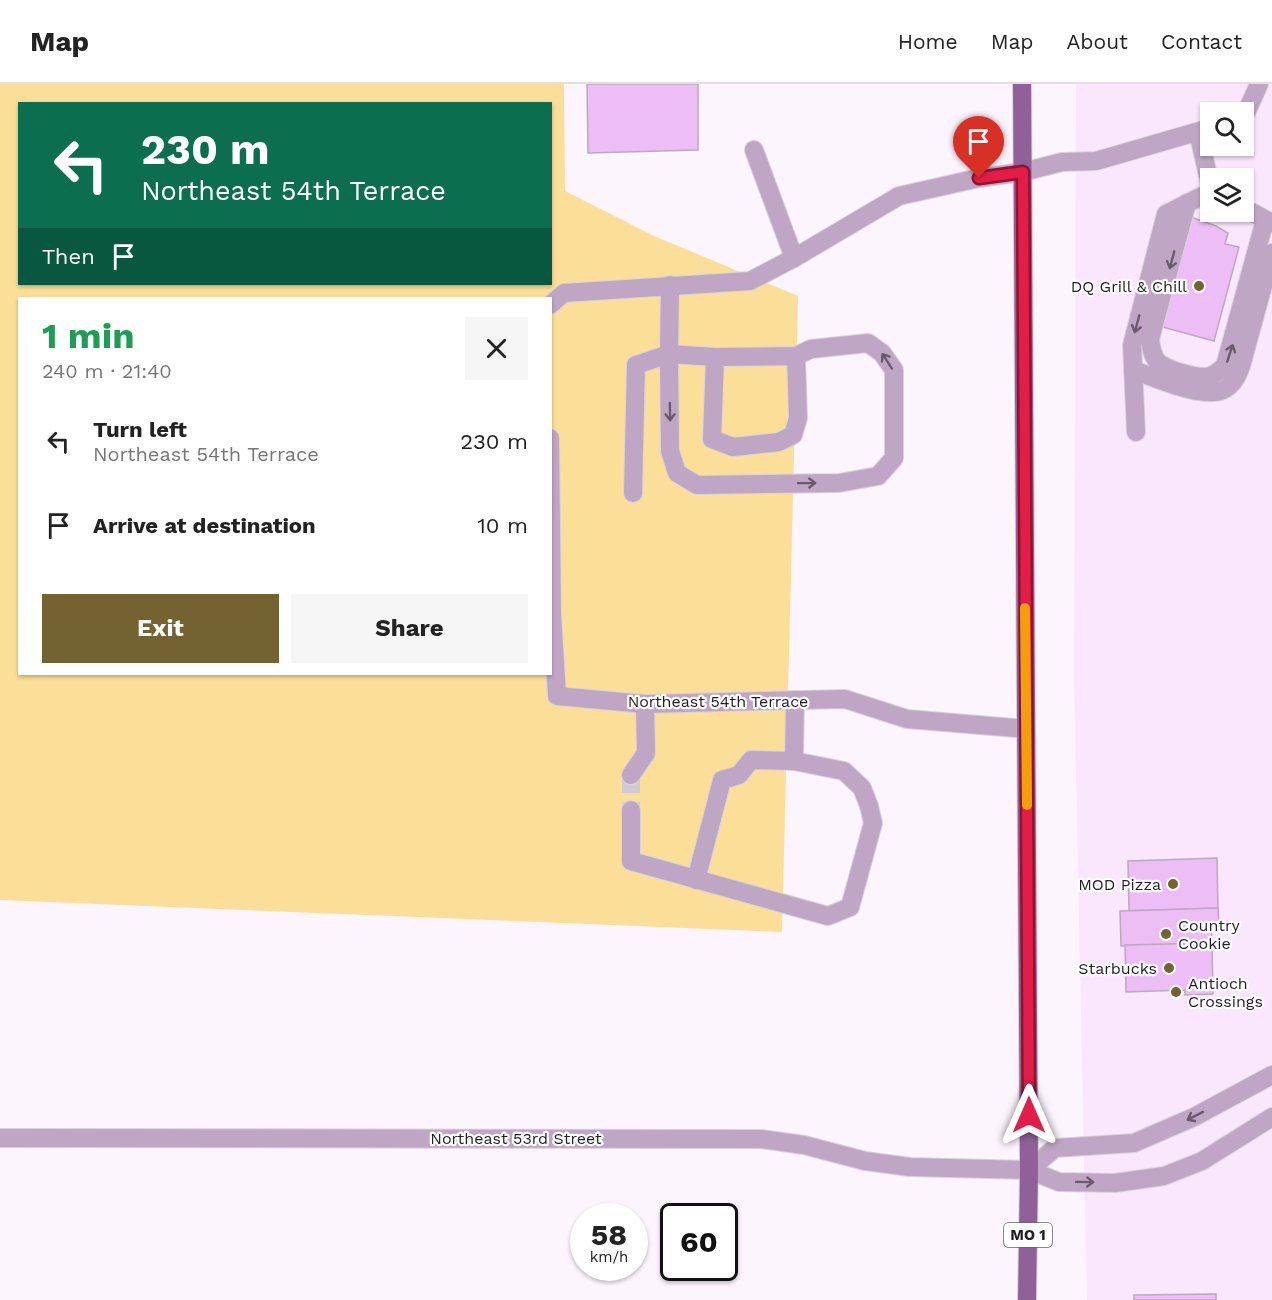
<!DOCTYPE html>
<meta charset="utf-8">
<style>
:root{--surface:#fff;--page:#f6f6f6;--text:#222;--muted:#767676;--line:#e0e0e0;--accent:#756231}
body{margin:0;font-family:"Work Sans",sans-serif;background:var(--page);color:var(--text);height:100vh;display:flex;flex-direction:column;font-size:22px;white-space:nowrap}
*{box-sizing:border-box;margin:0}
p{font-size:20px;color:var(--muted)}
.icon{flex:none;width:33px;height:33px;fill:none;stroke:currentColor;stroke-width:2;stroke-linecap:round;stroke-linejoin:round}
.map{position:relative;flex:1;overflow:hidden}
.details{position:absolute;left:18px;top:213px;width:534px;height:378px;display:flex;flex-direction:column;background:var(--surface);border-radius:0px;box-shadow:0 2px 4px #0004}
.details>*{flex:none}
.hud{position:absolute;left:18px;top:18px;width:534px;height:183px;border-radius:0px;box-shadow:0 2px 4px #0004;background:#0b6e4f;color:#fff;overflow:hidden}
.fabs{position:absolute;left:1200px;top:18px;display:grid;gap:12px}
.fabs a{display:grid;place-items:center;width:54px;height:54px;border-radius:0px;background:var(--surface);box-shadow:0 2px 4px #0004;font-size:30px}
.speed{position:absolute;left:570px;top:1119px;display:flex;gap:12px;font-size:30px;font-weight:700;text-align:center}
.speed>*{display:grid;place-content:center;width:78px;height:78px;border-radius:50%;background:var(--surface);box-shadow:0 2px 4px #0004;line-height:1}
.speed small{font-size:15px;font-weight:400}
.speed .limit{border:3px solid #111;border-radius:9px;background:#fff;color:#111}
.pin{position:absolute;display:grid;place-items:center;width:51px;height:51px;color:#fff;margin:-62px -26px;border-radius:50% 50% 50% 0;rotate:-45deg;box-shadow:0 0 6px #0007}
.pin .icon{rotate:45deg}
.me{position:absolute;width:66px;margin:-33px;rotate:0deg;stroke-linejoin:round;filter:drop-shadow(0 0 4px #0008)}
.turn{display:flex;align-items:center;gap:21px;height:126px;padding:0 24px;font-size:27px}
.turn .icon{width:78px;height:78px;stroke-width:2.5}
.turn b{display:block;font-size:42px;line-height:51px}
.then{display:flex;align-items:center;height:57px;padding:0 24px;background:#0003;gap:12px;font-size:22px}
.round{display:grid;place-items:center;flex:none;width:63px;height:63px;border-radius:0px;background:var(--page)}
.overview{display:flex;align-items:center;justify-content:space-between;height:102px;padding:0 24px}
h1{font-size:36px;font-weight:700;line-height:45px;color:#1e9e55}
.action{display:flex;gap:12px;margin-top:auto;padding:12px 24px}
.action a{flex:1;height:69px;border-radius:0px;background:var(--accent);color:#fff;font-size:24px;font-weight:700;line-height:69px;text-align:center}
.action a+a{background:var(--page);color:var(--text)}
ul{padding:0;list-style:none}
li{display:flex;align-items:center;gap:18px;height:84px;padding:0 24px}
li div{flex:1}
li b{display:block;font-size:22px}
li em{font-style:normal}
header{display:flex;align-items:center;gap:36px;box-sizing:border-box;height:84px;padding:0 30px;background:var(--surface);border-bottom:2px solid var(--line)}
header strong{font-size:28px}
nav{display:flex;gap:33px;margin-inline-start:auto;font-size:21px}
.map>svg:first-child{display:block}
.built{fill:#fae7fd;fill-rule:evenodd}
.green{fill:#fbdf98;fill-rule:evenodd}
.building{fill:#edbdf6;stroke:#baaabe;stroke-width:1.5}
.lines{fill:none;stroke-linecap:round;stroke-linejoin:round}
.minor-tunnel{stroke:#d1cad2;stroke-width:18;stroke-dasharray:18 9;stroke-linecap:butt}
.minor-casing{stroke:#d9d2db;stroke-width:20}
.major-casing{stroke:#d9d2db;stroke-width:20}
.minor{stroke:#c0a6c5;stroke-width:18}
.major{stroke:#8f6198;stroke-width:18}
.oneway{stroke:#6a5b6c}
.route-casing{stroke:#92132f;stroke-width:15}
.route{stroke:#e11d48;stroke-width:10}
.slow{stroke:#f59e0b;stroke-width:10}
.poi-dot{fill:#756231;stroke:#fff;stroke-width:2}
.labels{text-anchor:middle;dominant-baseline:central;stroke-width:4.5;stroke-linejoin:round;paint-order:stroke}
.shield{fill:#fff;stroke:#656166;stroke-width:1.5}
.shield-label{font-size:15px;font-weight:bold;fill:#231d24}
.poi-label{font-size:16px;fill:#231d24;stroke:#fff;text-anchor:end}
.street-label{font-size:16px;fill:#231d24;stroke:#fff}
</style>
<header>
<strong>Map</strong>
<nav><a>Home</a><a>Map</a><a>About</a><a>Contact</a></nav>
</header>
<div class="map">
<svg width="1272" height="1216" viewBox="0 0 1272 1216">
<rect width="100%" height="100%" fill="#fcf5fe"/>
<path class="built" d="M1076,0H1272V1216H1087L1074,600ZM1210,28H1244V62H1210ZM1210,94H1244V128H1210Z"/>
<path class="green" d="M0,0H564L565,107L654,152L798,212L782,848L0,816ZM20,20H550V200H20ZM20,214H550V590H20Z"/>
<g class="building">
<path d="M587,0H698V66L588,69Z"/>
<path d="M1188,132L1216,142L1228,149L1225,160L1239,163L1214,257L1159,242Z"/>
<path d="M1217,774L1218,824L1129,827L1128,777Z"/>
<path d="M1218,824L1219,841L1211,842L1212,859L1121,862L1120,827Z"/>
<path d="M1212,859L1213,910L1185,911V906L1126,908L1125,861Z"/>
<path d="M1216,1210V1216H1134V1211Z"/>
</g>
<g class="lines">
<path class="minor-tunnel" d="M631,691V726"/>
<g class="minor-casing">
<g id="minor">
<path d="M1244,30L1246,29L1259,0"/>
<path d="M1198,48L1210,100"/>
<path d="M754,66L794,174"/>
<path d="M1187,119L1150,255C1151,263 1152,271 1157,277C1165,286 1193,293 1205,293C1213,293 1220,286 1225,282L1265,136"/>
<path d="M1244,124L1272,139"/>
<path d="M550,221L564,209L750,197L794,174L899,112L979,94L1023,88L1062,78L1096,77L1210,44"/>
<path d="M715,273L712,355L733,363L779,358L793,351L798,334L796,272L715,273L669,270L670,367L677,389L697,401L839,399L878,392L894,374V286L882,269L868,259L811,265L796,272"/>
<path d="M1133,286C1154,293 1205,317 1225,305C1234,300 1238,290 1241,282L1272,169"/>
<path d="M1136,348L1132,261L1166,130L1210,108"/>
<path d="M550,354L552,530L557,612L645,620L845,615L907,635L1026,645"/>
<path d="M633,409L636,281L669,270L670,201"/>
<path d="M631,691L646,669L645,620"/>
<path d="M631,726V777L828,832L850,823L873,739L869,722L862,704L844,687L794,677L795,616"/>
<path d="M696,796L722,696L739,691L751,676L794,677"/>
<path d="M0,1054L761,1055L804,1061L865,1077L910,1083L1029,1086L1059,1098L1115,1099L1164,1092L1202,1077L1272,1033"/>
<path d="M1029,1086L1055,1064L1134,1059L1194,1033L1272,991"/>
</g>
</g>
<g class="major-casing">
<path id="major" d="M1022,0L1029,1086L1027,1216"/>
</g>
<use href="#minor" class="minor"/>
<use href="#major" class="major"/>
</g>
<defs><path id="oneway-shaft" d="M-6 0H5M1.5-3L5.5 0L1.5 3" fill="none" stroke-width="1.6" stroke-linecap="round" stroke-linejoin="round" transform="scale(1.5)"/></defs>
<g class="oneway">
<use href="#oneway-shaft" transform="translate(1172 176) rotate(105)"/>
<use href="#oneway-shaft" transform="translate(1137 240) rotate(105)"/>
<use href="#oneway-shaft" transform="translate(1230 269) rotate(-72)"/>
<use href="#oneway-shaft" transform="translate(887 277) rotate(-123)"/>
<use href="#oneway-shaft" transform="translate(670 328) rotate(89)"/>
<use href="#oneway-shaft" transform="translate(807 399) rotate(-1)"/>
<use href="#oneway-shaft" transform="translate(1195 1032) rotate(153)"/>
<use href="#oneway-shaft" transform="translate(1085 1098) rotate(1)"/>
</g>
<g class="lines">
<g class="route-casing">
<path id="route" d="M979,94L1023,88L1029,1031"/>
</g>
<use href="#route" class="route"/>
<path class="slow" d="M1025,524L1027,721"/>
</g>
<g class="poi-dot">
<circle cx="1199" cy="202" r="6"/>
<circle cx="1173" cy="800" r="6"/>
<circle cx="1166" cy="850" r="6"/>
<circle cx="1169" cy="884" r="6"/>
<circle cx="1176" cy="908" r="6"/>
</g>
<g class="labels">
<rect class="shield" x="1004" y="1139" width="48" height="24" rx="4.5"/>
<g class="shield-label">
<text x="1028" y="1151">MO 1</text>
</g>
<g class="poi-label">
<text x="1187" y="202">DQ Grill &amp; Chill</text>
<text x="1161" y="800">MOD Pizza</text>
<text x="1178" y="841" text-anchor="start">Country<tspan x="1178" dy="18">Cookie</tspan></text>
<text x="1157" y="884">Starbucks</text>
<text x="1188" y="899" text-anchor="start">Antioch<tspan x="1188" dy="18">Crossings</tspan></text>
</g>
<g class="street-label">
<text x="718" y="617">Northeast 54th Terrace</text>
<text x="516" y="1054">Northeast 53rd Street</text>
</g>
</g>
</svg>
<div class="fabs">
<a><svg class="icon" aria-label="search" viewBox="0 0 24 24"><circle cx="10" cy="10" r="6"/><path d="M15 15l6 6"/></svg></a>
<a><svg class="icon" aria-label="layers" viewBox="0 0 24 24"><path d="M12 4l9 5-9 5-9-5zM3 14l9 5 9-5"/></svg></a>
</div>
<div class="speed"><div>58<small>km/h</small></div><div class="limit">60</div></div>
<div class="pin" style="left:979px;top:94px;background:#d93025"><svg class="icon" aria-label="arrive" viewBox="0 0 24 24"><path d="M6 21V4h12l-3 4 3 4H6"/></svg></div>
<svg class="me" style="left:1029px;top:1031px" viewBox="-20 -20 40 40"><path d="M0-17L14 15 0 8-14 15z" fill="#e11d48" stroke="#fff" stroke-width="4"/></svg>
<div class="hud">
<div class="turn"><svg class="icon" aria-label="left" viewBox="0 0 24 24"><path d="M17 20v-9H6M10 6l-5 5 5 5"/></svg><div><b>230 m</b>Northeast 54th Terrace</div></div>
<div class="then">Then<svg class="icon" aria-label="arrive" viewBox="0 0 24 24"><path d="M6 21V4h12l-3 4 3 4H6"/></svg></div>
</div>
<section class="details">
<div class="overview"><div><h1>1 min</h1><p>240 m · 21:40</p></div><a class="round"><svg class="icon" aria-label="close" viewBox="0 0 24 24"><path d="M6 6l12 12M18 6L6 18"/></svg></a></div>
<ul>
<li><svg class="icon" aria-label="left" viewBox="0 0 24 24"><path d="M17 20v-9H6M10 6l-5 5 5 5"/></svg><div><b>Turn left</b><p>Northeast 54th Terrace</p></div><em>230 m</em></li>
<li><svg class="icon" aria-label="arrive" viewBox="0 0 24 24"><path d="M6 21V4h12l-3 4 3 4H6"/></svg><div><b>Arrive at destination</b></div><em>10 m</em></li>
</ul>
<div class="action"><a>Exit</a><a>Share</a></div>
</section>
</div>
